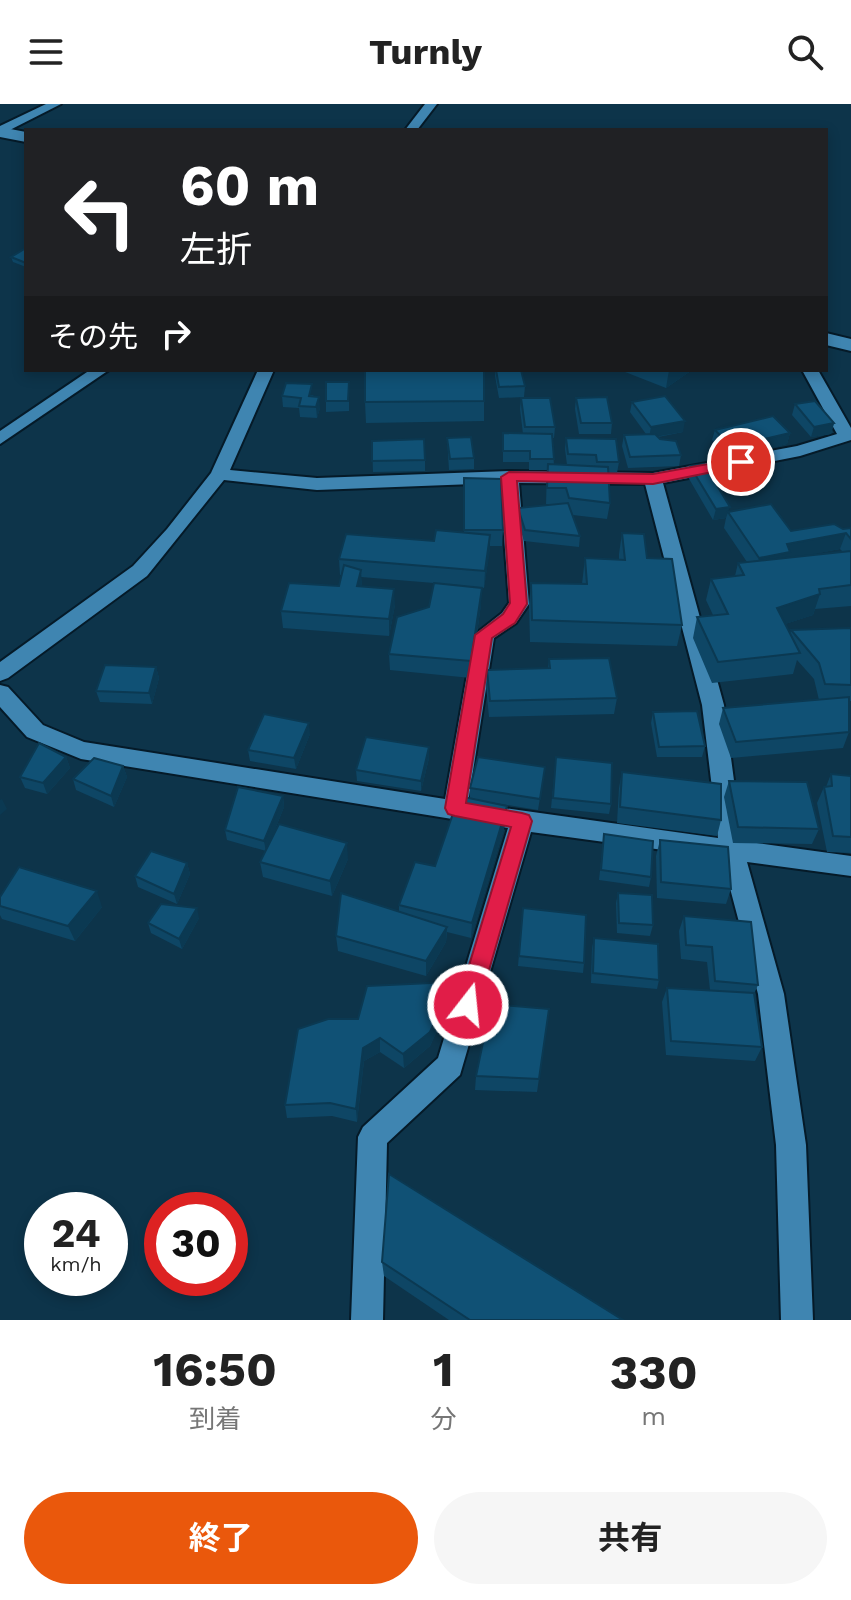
<!DOCTYPE html>
<html lang="ja">
<meta charset="utf-8">
<style>
:root{--surface:#fff;--page:#f6f6f6;--text:#222;--muted:#767676;--accent:#ea580c}
body{margin:0;font-family:"Work Sans","Noto Sans JP",sans-serif;background:var(--page);color:var(--text);height:100vh;display:flex;flex-direction:column;font-size:30px;white-space:nowrap}
*{box-sizing:border-box;margin:0}
p{font-size:26px;color:var(--muted)}
.icon{flex:none;width:44px;height:44px;fill:none;stroke:currentColor;stroke-width:2;stroke-linecap:round;stroke-linejoin:round}
.map{position:relative;height:1216px;overflow:hidden}
.sheet{display:flex;flex-direction:column;background:var(--surface);flex:1}
.sheet>*{flex:none}
.banner{position:absolute;left:24px;top:24px;width:804px;height:244px;border-radius:0px;box-shadow:0 4px 12px #0003;background:#202124;color:#fff;overflow:hidden}
.speed{position:absolute;left:24px;top:1088px;display:flex;gap:16px;font-size:40px;font-weight:700;text-align:center}
.speed>*{display:grid;place-content:center;width:104px;height:104px;border-radius:50%;background:var(--surface);box-shadow:0 4px 12px #0003;line-height:1}
.speed small{font-size:20px;font-weight:400}
.speed .limit{border:12px solid #d22;background:#fff;color:#111}
.pin{position:absolute;display:grid;place-items:center;width:68px;height:68px;color:#fff;margin:-34px;border:4px solid #fff;border-radius:50%;box-shadow:0 2px 8px #0007}
.me{position:absolute;width:88px;margin:-44px;rotate:16deg;stroke-linejoin:round;filter:drop-shadow(0 0 6px #0008)}
.turn{display:flex;align-items:center;gap:28px;height:168px;padding:0 24px;font-size:36px}
.turn .icon{width:104px;height:104px;stroke-width:2.5}
.turn b{display:block;font-size:56px;line-height:68px}
.then{display:flex;align-items:center;height:76px;padding:0 24px;background:#0003;gap:16px;font-size:30px}
.eta{display:flex;justify-content:space-evenly;align-items:center;height:136px;text-align:center}
.eta b{font-size:48px;font-weight:700;line-height:56px}
.cta{display:flex;gap:16px;margin-top:auto;padding:16px 24px}
.cta a{flex:1;height:92px;border-radius:48px;background:var(--accent);color:#fff;font-size:32px;font-weight:700;line-height:92px;text-align:center}
.cta a+a{background:var(--page);color:var(--text)}
header{display:flex;justify-content:space-between;align-items:center;height:104px;padding:0 24px;background:var(--surface);font-size:36px;font-weight:700}
.map>svg:first-child{display:block}
.lines{fill:none;stroke-linecap:round;stroke-linejoin:round}
.minor-casing{stroke:#051a28;stroke-width:4}
.tertiary-casing{stroke:#051a28;stroke-width:4}
.minor{fill:#3f85b1;fill-rule:evenodd}
.tertiary{fill:#3f85b1;fill-rule:evenodd}
.wall{fill:#0e4665;fill-rule:evenodd}
.shaded-wall{fill:#0b3952}
.building{fill:#105175;stroke:#0b3952;stroke-width:2}
.route{fill:#e11d48;stroke:#92132f;stroke-width:2}
</style>
<header><svg class="icon" aria-label="menu" viewBox="0 0 24 24"><path d="M4 6h16M4 12h16M4 18h16"/></svg>Turnly<svg class="icon" aria-label="search" viewBox="0 0 24 24"><circle cx="10" cy="10" r="6"/><path d="M15 15l6 6"/></svg></header>
<div class="map">
<svg width="851" height="1216" viewBox="0 0 851 1216">
<rect width="100%" height="100%" fill="#0d344a"/>
<g class="lines">
<g class="minor-casing">
<g id="minor">
<path d="M46,0H61L0,31V22Z"/>
<path d="M425,0H437L417,26H405Z"/>
<path d="M90,266H109L0,340V327Z"/>
<path d="M258,266H274L230,366L317,374L509,367L653,369L797,342L837,330L802,266H818L851,324V336L800,352L663,379L724,601L742,737L851,752V772L747,758L784,890L806,1041L813,1216H781L776,1041L758,890L722,754L531,728L460,971L387,1039L383,1216H351L358,1033L363,1023L438,954L508,724L81,655L27,633L0,603V581L8,583L43,621L84,638L445,695L474,531L502,509L509,499L500,379L317,386L224,376L147,472L8,574L0,577V558L133,462L167,425L211,369ZM519,379L645,380L702,601L718,734L468,699L494,534L516,519L529,500Z"/>
</g>
</g>
<g class="tertiary-casing">
<g id="tertiary">
<path d="M0,23L26,28V38L0,33Z"/>
<path d="M826,229L851,235V247L826,241Z"/>
</g>
</g>
<use href="#minor" class="minor"/>
<use href="#tertiary" class="tertiary"/>
</g>
<g class="wall">
<path d="M26,144V163L13,158L11,153Z"/>
<path d="M495,266H521L525,282L524,293L499,294L495,272Z"/>
<path d="M620,266H692L666,284Z"/>
<path d="M349,289V307L326,308V297Z"/>
<path d="M313,291L320,304L317,314L300,313L299,304L283,303L282,292Z"/>
<path d="M521,294L555,323L554,334H552L554,361H567L565,345L566,334L619,358L617,369H608L610,399L607,415L573,411L580,432L579,443L524,437L517,415L518,404L555,400H546L547,366H529V358H503V329L523,330L520,305Z"/>
<path d="M576,294L612,319L611,330H579L575,305Z"/>
<path d="M484,297V317L366,319L365,298Z"/>
<path d="M632,298L683,328L658,333L681,351L679,362L628,364L622,342L624,331L646,330L630,308Z"/>
<path d="M795,300L834,319L831,330L811,333L792,311Z"/>
<path d="M715,326L790,329L787,340L728,354L712,336Z"/>
<path d="M447,334L474,354V365L449,366Z"/>
<path d="M372,337L425,356V367L373,368Z"/>
<path d="M690,362L729,408L791,427L851,424V502L815,505L813,511L785,520L790,530L791,526L851,524V597H849V628L843,644L731,654L719,620L723,604L819,596L814,575L797,556L793,570L712,579L693,534L697,513L713,511L706,496L711,475L735,472L738,459L747,458L724,424L726,414L713,416L688,373ZM840,445L843,448L801,452Z"/>
<path d="M464,374L503,426L502,442H490L484,484L456,481L481,500L471,574L390,566L389,550L429,503L434,479L361,473L362,482L395,501L389,532L283,524L281,507L339,482L342,471H340L339,455L434,437L464,428Z"/>
<path d="M622,429L647,454L682,521L677,542L530,538L529,500L531,479L582,480L585,454L619,456V450Z"/>
<path d="M549,555L617,594L614,610L489,613L486,582L487,566L548,564Z"/>
<path d="M156,563L159,574L152,600L100,598L96,587Z"/>
<path d="M653,608L705,642L702,653H657L651,619Z"/>
<path d="M310,630L296,665L250,657L248,646Z"/>
<path d="M66,653L70,664L47,690L25,684L20,673Z"/>
<path d="M556,653L611,700L609,710L551,704Z"/>
<path d="M429,654L421,687L357,677L356,666Z"/>
<path d="M123,662L127,673L114,703L76,686L73,675Z"/>
<path d="M545,663L538,706L477,696L506,718L471,834L447,828L446,838L426,872L338,847L336,832L399,808V801L435,762L470,694V684Z"/>
<path d="M622,668L721,716L717,732L617,719L619,684Z"/>
<path d="M831,670L851,672V749L827,748L817,699L824,683H826Z"/>
<path d="M729,677L819,725L812,740L733,739L724,693Z"/>
<path d="M283,692L284,703L268,743L348,755L332,792L263,773L260,758L266,747L227,736L225,726Z"/>
<path d="M604,730L651,773L649,783L599,776Z"/>
<path d="M660,736L731,785L726,800L657,794L656,752Z"/>
<path d="M187,759L190,770L177,800L138,783L135,772Z"/>
<path d="M618,789L653,821L650,832L617,829L616,799Z"/>
<path d="M0,793L102,803L75,837L2,815L0,811Z"/>
<path d="M523,804L584,859L583,869L518,862Z"/>
<path d="M684,812L758,881L754,890L762,943L755,957L666,951L662,898L667,884L710,886L707,858L681,855L679,827Z"/>
<path d="M199,814L182,845L151,829L148,819Z"/>
<path d="M594,834L659,876L657,885L591,879L592,844Z"/>
<path d="M453,892L430,942L404,964L380,948L364,957L357,1018L332,1012L287,1014L285,1001L358,915Z"/>
<path d="M549,905L537,988L475,986L476,972Z"/>
<path d="M382,1158L623,1216H449L384,1172Z"/>
</g>
<g class="shaded-wall">
<path d="M669,266H692L666,284Z"/>
<path d="M319,293L320,304L317,314L316,303Z"/>
<path d="M685,317L683,328L649,334L651,323Z"/>
<path d="M834,319L831,330L811,333L814,323Z"/>
<path d="M790,329L787,340L728,354L731,343Z"/>
<path d="M730,403L726,414L713,416L716,405Z"/>
<path d="M846,429L840,445L788,455L755,470L759,454L787,440Z"/>
<path d="M490,431V447L484,484L485,467Z"/>
<path d="M361,466L362,482H357Z"/>
<path d="M482,484L481,500L471,574V557Z"/>
<path d="M394,485L395,501L389,532V515Z"/>
<path d="M820,490L813,511L770,525L777,504Z"/>
<path d="M156,563L159,574L152,600L149,589Z"/>
<path d="M309,619L310,630L296,665L294,654Z"/>
<path d="M429,643V654L421,687V677Z"/>
<path d="M66,653L70,664L47,690L43,679Z"/>
<path d="M123,662L127,673L114,703L111,692Z"/>
<path d="M283,692L284,703L266,748L264,737Z"/>
<path d="M2,695L7,705L0,711V696Z"/>
<path d="M507,702L506,718L471,834L472,819Z"/>
<path d="M347,739L348,755L332,792L330,777Z"/>
<path d="M187,759L190,770L177,800L174,790Z"/>
<path d="M97,787L102,803L75,837L68,822Z"/>
<path d="M197,804L199,814L182,845L179,835Z"/>
<path d="M447,823L446,838L426,872V857Z"/>
<path d="M453,878V892L430,942L404,964L403,950Z"/>
<path d="M380,934V948L364,957L357,1018L356,1005L363,944Z"/>
</g>
<g class="building">
<path d="M26,144V159L11,153Z"/>
<path d="M365,266H484V297L365,298Z"/>
<path d="M496,266H521L525,282L499,283Z"/>
<path d="M326,278H349L348,297H326Z"/>
<path d="M286,279L312,280L309,292L319,293L316,303L299,302L301,294L282,292Z"/>
<path d="M665,292L685,317L651,323L632,298Z"/>
<path d="M607,293L612,319H581L576,294Z"/>
<path d="M521,294H550L555,323H525Z"/>
<path d="M815,297L834,319L814,323L795,300Z"/>
<path d="M773,312L790,329L731,343L715,326Z"/>
<path d="M503,329L552,330L554,355H530V347H503Z"/>
<path d="M655,330L660,335L676,337L681,351L630,353L624,331Z"/>
<path d="M471,333L474,354L450,355L447,334Z"/>
<path d="M566,334L616,335L619,358H597L596,351L568,350Z"/>
<path d="M424,335L425,356L372,357V337Z"/>
<path d="M548,360L608,363L610,399L569,394L566,384H547Z"/>
<path d="M704,360L730,403L716,405L690,362Z"/>
<path d="M464,374L501,375L503,426H464Z"/>
<path d="M568,399L580,432L525,426L518,404Z"/>
<path d="M771,400L791,427L834,420L843,425L851,424V435L846,429L787,440L790,448L759,454L728,408Z"/>
<path d="M436,426L490,431L485,467L339,455L346,430L434,437Z"/>
<path d="M622,429L644,430L647,454L672,455L682,521L532,516L531,479L587,480L585,454L625,456Z"/>
<path d="M851,447V481L819,485L820,490L777,504L800,549L718,558L697,513L728,510L711,475L744,471L738,459Z"/>
<path d="M344,461L361,466L357,482L394,485L389,515L281,507L289,479L339,482Z"/>
<path d="M434,479L482,484L471,557L389,550L397,513L429,503Z"/>
<path d="M851,524V581L825,580L819,559L791,526Z"/>
<path d="M609,554L617,594L490,597L487,566L550,564L549,555Z"/>
<path d="M105,561L156,563L149,589L96,587Z"/>
<path d="M849,593V628L736,638L723,604Z"/>
<path d="M697,607L705,642L659,643L653,608Z"/>
<path d="M264,610L309,619L294,654L248,646Z"/>
<path d="M366,633L429,643L421,677L356,666Z"/>
<path d="M39,639L66,653L43,679L20,673Z"/>
<path d="M478,653L545,663L540,695L470,684Z"/>
<path d="M556,653L612,659L611,700L553,694Z"/>
<path d="M94,654L123,662L111,692L73,675Z"/>
<path d="M622,668L721,680V716L620,703Z"/>
<path d="M831,670L851,672V733L833,732L824,683L832,682Z"/>
<path d="M729,677L807,678L819,725L738,723Z"/>
<path d="M238,683L283,692L264,737L225,726Z"/>
<path d="M459,692L507,702L472,819L399,801L415,758L435,762Z"/>
<path d="M279,720L347,739L330,777L260,758Z"/>
<path d="M604,730L653,737L651,773L601,766Z"/>
<path d="M660,736L728,743L731,785L661,778Z"/>
<path d="M151,747L187,759L174,790L135,772Z"/>
<path d="M19,763L97,787L68,822L0,802V793Z"/>
<path d="M341,789L447,823L426,857L336,832Z"/>
<path d="M618,789L652,791L653,821L619,819Z"/>
<path d="M161,800L197,804L179,835L148,819Z"/>
<path d="M523,804L586,811L584,859L519,852Z"/>
<path d="M684,812L751,818L758,881L715,877L712,843L686,841Z"/>
<path d="M594,834L658,840L659,876L593,869Z"/>
<path d="M453,878L430,928L403,950L380,934L363,944L356,1005L330,999L285,1001L298,925L328,915H358L367,882Z"/>
<path d="M667,884L754,889L762,943L671,937Z"/>
<path d="M491,900L549,905L539,975L476,972Z"/>
<path d="M389,1070L623,1216H470L382,1158Z"/>
</g>
<path class="route" d="M741,354L749,358L747,361L653,380L517,377L527,500L515,519L492,534L466,699L522,709L529,711L532,717L479,901L476,908L468,911L460,908L457,901L511,723L455,712L448,710L445,704L475,531L503,510L510,499L501,373L509,368L653,370Z"/>
</svg>
<div class="speed"><div>24<small>km/h</small></div><div class="limit">30</div></div>
<div class="pin" style="left:741px;top:358px;background:#d93025"><svg class="icon" aria-label="arrive" viewBox="0 0 24 24"><path d="M6 21V4h12l-3 4 3 4H6"/></svg></div>
<svg class="me" style="left:468px;top:901px" viewBox="-20 -20 40 40"><circle r="17" fill="#e11d48" stroke="#fff" stroke-width="3"/><path d="M0-11L8 9 0 5-8 9z" fill="#fff"/></svg>
<div class="banner">
<div class="turn"><svg class="icon" aria-label="left" viewBox="0 0 24 24"><path d="M17 20v-9H6M10 6l-5 5 5 5"/></svg><div><b>60 m</b>左折</div></div>
<div class="then">その先<svg class="icon" aria-label="right" viewBox="0 0 24 24"><path d="M7 20v-9h11M14 6l5 5-5 5"/></svg></div>
</div>
</div>
<section class="sheet">
<div class="eta">
<div><b>16:50</b><p>到着</p></div>
<div><b>1</b><p>分</p></div>
<div><b>330</b><p>m</p></div>
</div>
<div class="cta"><a>終了</a><a>共有</a></div>
</section>
